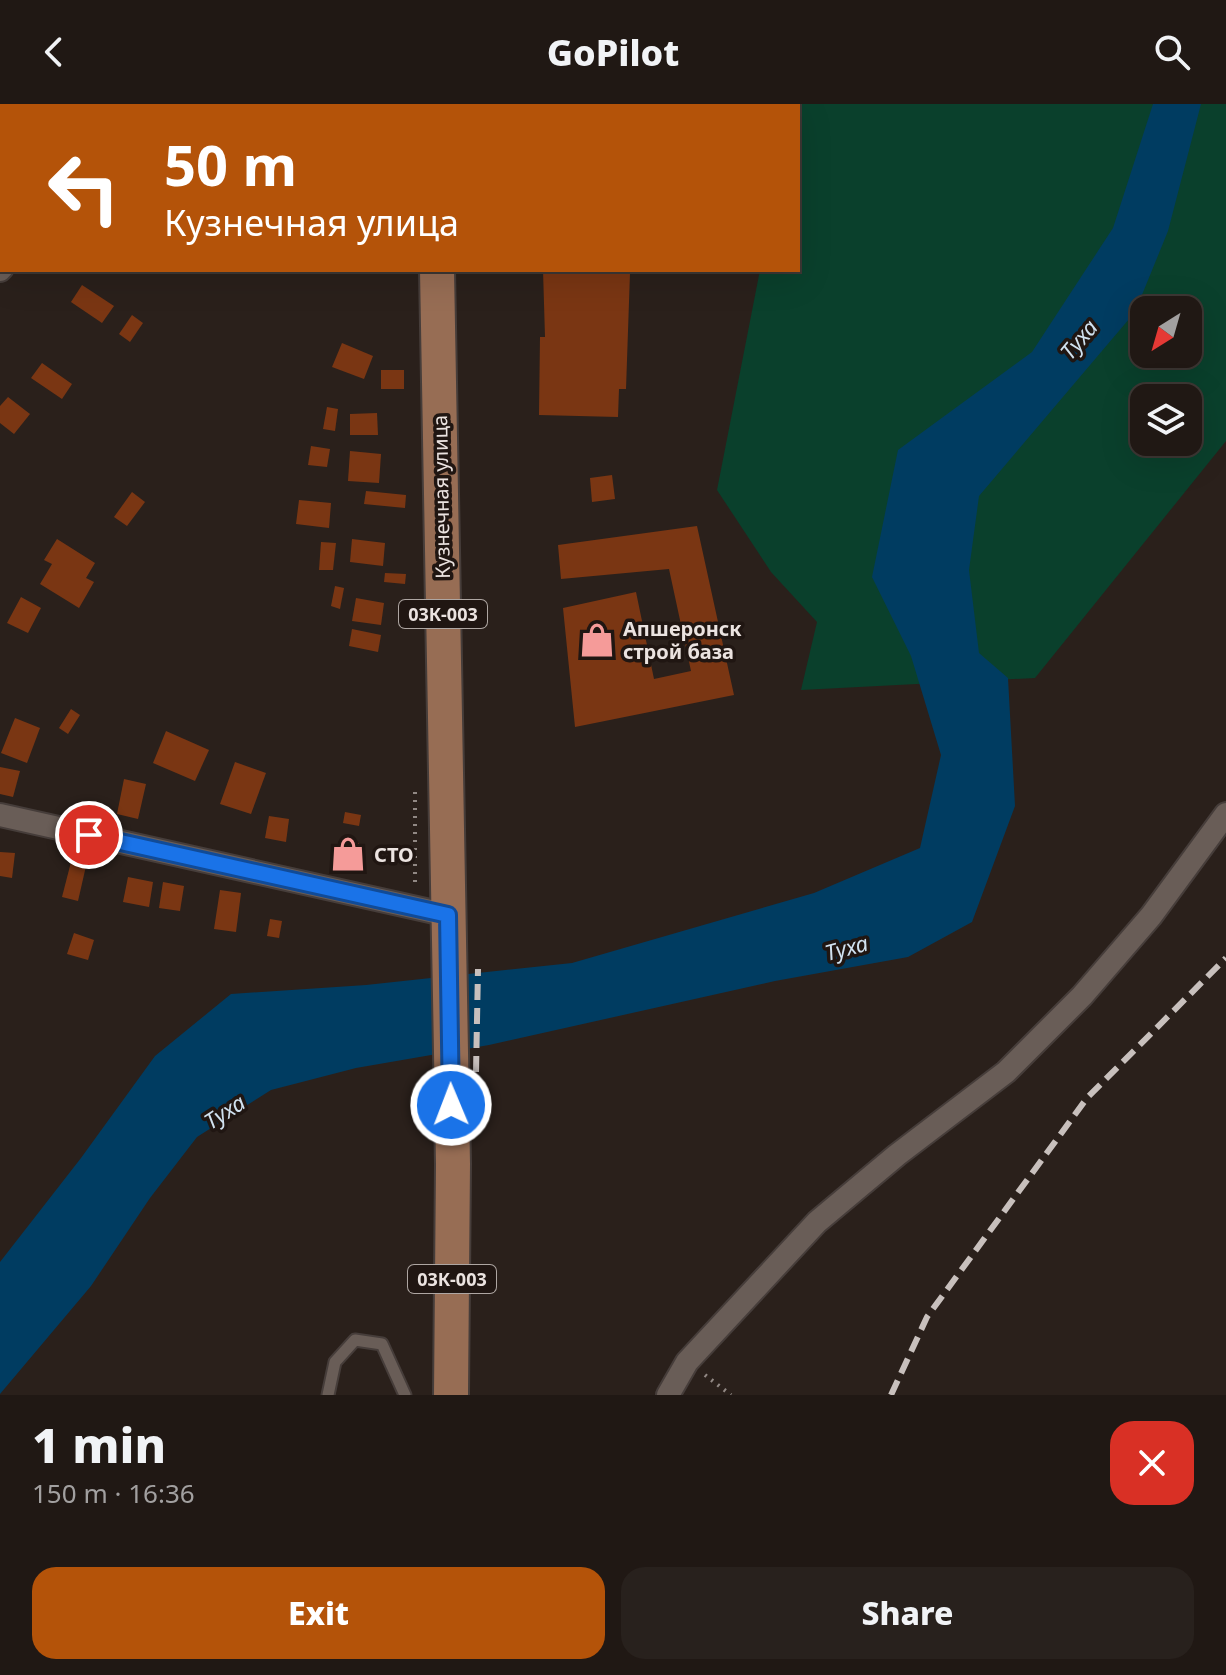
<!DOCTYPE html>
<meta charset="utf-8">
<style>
:root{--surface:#201814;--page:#28211d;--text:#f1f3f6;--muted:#a2a0a0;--line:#3d3734;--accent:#b45309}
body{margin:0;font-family:"Noto Sans",sans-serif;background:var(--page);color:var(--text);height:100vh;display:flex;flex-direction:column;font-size:30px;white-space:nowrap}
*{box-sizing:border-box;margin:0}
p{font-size:26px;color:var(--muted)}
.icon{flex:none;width:44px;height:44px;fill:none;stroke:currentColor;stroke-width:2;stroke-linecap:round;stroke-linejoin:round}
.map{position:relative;height:1291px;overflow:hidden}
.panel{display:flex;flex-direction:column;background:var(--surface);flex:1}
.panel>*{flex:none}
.banner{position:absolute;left:0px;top:0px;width:800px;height:168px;box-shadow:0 8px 32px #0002,0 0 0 2px var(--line);background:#b45309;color:#fff;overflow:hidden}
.needle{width:52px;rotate:217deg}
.controls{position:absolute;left:1130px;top:192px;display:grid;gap:16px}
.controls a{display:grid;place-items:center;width:72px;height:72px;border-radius:16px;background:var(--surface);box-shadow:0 8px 32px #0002,0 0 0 2px var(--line);font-size:40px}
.pin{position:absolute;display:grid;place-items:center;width:68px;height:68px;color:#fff;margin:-34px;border:4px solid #fff;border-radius:50%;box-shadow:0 2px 8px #0007}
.me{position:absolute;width:88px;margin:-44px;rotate:359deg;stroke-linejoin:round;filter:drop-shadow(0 0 6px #0008)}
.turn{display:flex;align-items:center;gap:28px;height:168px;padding:0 32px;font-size:36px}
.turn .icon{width:104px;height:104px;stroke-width:2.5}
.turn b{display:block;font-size:56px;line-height:68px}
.round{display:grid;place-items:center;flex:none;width:84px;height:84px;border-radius:24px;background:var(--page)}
.summary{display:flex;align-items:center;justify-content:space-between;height:136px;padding:0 32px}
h1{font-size:48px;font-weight:800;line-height:60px}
.primary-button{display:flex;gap:16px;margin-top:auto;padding:16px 32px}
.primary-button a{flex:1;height:92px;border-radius:24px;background:var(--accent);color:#fff;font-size:32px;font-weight:800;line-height:92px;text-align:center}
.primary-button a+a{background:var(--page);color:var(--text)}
header{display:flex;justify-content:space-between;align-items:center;height:104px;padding:0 32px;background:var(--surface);font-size:36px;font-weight:800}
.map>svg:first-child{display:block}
.green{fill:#0a402c;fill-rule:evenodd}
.water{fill:#003c61}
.building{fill:#7a3613}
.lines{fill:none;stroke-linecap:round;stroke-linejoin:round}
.lane-casing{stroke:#463d3a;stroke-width:15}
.street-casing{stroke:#463d3a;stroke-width:26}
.secondary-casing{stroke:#463d3a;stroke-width:34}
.primary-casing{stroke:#463d3a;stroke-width:38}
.path{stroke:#918884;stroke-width:4;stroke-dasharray:2 6;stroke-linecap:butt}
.lane{stroke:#695d57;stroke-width:11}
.street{stroke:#695d57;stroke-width:22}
.secondary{stroke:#806556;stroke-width:30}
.primary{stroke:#976d54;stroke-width:34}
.rail{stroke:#c8c0bd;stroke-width:6;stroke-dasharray:16 8;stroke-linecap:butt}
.route-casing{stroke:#114b97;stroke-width:20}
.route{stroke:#1a73e8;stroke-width:14}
.labels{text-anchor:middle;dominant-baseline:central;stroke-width:7;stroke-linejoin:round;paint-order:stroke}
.shield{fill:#201612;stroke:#aea6a2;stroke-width:2}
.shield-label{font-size:18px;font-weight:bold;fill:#ebe3e0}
.street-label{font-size:20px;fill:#ebe3e0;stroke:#201612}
.poi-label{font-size:20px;font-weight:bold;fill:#ebe3e0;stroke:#201612;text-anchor:start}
.water-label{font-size:22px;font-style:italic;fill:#d1e2f0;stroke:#201612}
</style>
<header><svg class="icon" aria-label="back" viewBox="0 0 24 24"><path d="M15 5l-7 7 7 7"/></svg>GoPilot<svg class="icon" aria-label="search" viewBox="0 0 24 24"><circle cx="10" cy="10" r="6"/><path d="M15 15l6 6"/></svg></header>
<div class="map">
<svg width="1226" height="1291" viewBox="0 0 1226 1291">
<rect width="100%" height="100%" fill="#2a201b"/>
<path class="green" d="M793,0H1226V337L1035,574L801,586L817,518L771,468L717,386L760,166H798V2H793ZM1144,206H1188V250H1144ZM1144,294H1188V338H1144Z"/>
<path class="water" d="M1153,0H1201L1168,127L1135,208L979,392L969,466L979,549L1008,574L1015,702L972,818L908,853L775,877L489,941L356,964L271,986L197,1033L150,1094L91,1182L0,1290V1158L81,1054L155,952L231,890L366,881L572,859L814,789L920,744L941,651L911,552L872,473L898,346L1032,248L1113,124Z"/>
<g class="building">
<path d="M543,166H653V170L630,169L626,285H619L618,313L539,311L540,233H545Z"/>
<path d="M82,181L114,202L102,219L71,198Z"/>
<path d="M132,211L143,219L130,238L119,230Z"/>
<path d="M342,239L373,252L364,275L332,263Z"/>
<path d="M42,259L72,280L62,295L31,274Z"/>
<rect x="381" y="266" width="23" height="19"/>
<path d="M8,293L30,310L14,330L0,319V302Z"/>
<path d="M327,303L338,305L335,327L323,325Z"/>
<path d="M377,309L378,331H350V310Z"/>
<path d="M311,342L330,345L327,363L308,361Z"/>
<path d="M350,347L381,350L379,379L348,377Z"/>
<path d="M612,371L615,395L592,398L590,374Z"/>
<path d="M366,387L406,391L405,404L364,400Z"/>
<path d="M132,388L145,398L127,422L114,413Z"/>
<path d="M299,396L331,399L329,424L296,420Z"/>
<path d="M697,422L734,591L575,623L563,504L636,488L654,575L691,567L669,465L561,475L558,441Z"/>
<path d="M57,435L95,459L86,474L94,478L79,504L40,480L52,460L44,456Z"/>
<path d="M352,435L385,439L383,462L350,458Z"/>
<path d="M321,438L336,439L333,466H319Z"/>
<path d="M385,469L406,470L405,480L384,478Z"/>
<path d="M335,482L344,484L340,505L331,502Z"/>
<path d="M21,493L41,504L28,529L7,519Z"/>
<path d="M356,494L384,499L381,521L352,517Z"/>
<path d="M352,525L381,531L378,548L349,542Z"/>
<path d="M71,605L80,611L68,630L59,624Z"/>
<path d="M15,614L40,624L27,659L1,649Z"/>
<path d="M166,627L209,646L195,677L153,659Z"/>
<path d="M235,658L266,669L251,710L220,700Z"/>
<path d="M0,663L20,667L13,693L0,690Z"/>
<path d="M124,675L146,680L138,715L117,710Z"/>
<path d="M345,708L361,711L359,722L343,719Z"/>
<path d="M269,712L289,715L286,738L265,734Z"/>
<path d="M342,737L359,739L356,763L339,761Z"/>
<path d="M0,748L15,749L12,774L0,772Z"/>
<path d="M71,758L86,762L78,797L62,793Z"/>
<path d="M128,773L153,778L149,803L123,798Z"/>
<path d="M163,778L184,782L180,807L159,804Z"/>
<path d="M220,786L241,789L236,828L214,825Z"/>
<path d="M270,815L282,817L279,834L267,832Z"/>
<path d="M74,829L94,836L88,856L67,850Z"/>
</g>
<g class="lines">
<g class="lane-casing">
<path id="lane" d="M328,1291L335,1258L355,1236L382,1240L405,1291"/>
</g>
<g class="street-casing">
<g id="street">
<path d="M145,2L147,0"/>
<path d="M0,166L2,164"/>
<path d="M0,711L448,811"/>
<path d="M668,1291L687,1258L817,1118L897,1051L1006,968L1082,892L1151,812L1226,710"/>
</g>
</g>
<g class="secondary-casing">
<path id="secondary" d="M390,0L392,2"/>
</g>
<g class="primary-casing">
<g id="primary">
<path d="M435,0V2"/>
<path d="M437,166L453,1060L451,1291"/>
</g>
</g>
<g class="path">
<path d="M415,688V780"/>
<path d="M705,1271L731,1291"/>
</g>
<use href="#lane" class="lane"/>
<use href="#street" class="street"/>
<use href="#secondary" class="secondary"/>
<use href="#primary" class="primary"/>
<g class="rail">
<path d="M476,968L478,865"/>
<path d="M891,1291L927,1213L1087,994L1226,854"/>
</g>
</g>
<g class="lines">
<g class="route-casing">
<path id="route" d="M89,731L448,811L451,1001"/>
</g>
<use href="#route" class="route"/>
</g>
<defs>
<g id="shop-bare" transform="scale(2.76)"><path d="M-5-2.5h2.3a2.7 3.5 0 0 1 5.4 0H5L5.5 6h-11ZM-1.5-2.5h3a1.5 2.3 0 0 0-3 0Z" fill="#f59b99" stroke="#201612" stroke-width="2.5" paint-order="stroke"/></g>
</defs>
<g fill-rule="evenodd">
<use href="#shop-bare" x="597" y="536"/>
<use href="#shop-bare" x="348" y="750"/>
</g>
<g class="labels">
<g class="shield">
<rect x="399" y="496" width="88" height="28" rx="6"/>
<rect x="408" y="1161" width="88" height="28" rx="6"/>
</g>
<g class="shield-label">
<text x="443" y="510">03К-003</text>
<text x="452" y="1175">03К-003</text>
</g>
<g class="street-label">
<text transform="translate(441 393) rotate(-91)">Кузнечная улица</text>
</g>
<g class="poi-label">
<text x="623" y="524">Апшеронск<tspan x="623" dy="23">строй база</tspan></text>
<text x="374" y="750">СТО</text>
</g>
<g class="water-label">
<text transform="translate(1078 235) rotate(-50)">Туха</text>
<text transform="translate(846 843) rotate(-15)">Туха</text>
<text transform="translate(224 1007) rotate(-33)">Туха</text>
</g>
</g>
</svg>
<div class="controls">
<a><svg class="needle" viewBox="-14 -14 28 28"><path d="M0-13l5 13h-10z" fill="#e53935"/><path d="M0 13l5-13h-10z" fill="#a2a0a0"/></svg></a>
<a><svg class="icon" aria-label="layers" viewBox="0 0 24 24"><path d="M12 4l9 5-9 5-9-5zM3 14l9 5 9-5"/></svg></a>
</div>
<div class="pin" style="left:89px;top:731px;background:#d93025"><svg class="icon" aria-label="arrive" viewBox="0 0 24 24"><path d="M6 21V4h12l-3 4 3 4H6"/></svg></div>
<svg class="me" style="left:451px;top:1001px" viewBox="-20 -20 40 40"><circle r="17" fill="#1a73e8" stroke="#fff" stroke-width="3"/><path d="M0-11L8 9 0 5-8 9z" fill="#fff"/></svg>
<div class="banner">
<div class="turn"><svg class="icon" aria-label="left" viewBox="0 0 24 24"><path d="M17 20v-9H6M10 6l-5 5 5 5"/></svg><div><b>50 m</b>Кузнечная улица</div></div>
</div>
</div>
<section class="panel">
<div class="summary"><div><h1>1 min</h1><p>150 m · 16:36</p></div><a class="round" style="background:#d93025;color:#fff"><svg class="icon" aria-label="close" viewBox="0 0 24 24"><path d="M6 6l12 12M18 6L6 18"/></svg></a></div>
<div class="primary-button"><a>Exit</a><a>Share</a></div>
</section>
